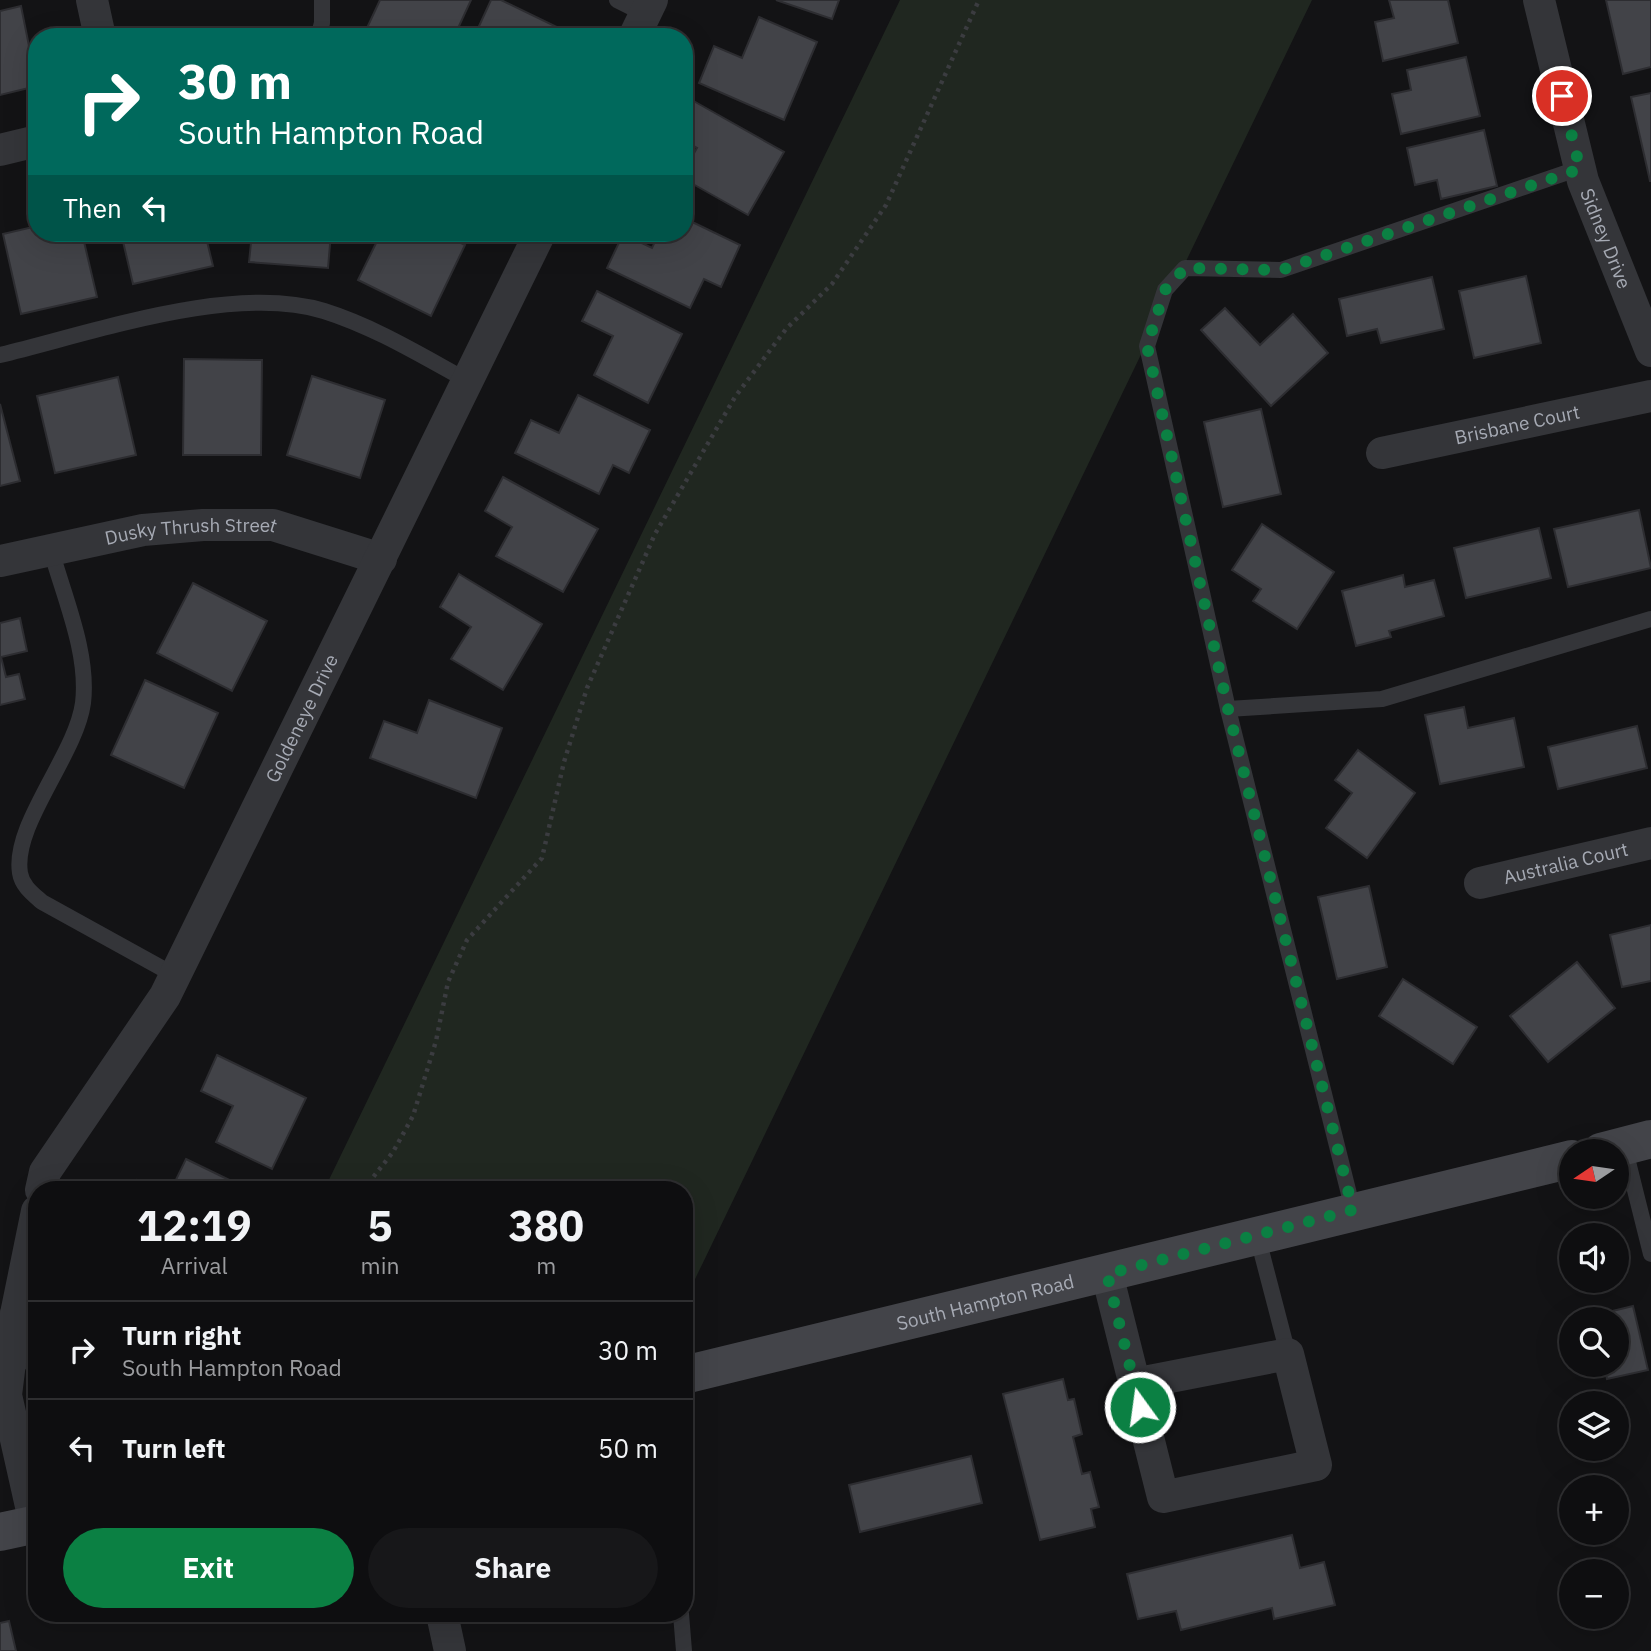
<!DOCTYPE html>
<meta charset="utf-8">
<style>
:root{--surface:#0e0e10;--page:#171719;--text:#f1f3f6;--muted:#9b9c9f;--line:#2e2e30;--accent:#0b8043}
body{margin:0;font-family:"IBM Plex Sans",sans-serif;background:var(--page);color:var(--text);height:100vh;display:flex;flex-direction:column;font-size:26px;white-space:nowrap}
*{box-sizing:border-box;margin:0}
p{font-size:23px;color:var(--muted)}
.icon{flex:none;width:38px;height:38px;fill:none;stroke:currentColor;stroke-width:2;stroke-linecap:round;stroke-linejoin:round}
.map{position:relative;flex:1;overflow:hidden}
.panel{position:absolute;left:28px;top:1181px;width:665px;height:441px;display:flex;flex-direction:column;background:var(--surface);border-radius:28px;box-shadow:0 7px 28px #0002,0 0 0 2px var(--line)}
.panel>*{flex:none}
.top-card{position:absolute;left:28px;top:28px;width:665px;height:214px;border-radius:28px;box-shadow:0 7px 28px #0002,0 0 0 2px var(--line);background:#00695c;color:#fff;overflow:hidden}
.needle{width:46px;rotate:257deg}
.controls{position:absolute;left:1559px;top:1139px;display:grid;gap:14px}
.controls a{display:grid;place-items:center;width:70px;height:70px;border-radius:50%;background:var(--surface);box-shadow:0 7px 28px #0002,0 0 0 2px var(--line);font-size:35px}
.pin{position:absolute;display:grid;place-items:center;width:60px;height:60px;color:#fff;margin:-30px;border:4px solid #fff;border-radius:50%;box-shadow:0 2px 7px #0007}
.me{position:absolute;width:77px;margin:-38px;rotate:346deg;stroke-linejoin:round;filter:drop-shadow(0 0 5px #0008)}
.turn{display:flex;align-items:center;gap:24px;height:147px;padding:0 35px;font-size:32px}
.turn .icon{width:91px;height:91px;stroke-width:2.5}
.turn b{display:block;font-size:49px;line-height:60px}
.then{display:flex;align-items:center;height:66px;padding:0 35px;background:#0003;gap:14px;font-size:26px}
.eta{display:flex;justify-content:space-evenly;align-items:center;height:119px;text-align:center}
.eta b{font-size:42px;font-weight:800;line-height:49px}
.button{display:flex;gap:14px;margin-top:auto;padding:14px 35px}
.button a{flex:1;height:80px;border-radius:42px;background:var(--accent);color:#fff;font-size:28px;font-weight:800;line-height:80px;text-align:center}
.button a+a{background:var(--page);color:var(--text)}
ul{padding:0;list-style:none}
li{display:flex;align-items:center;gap:21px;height:98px;padding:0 35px;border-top:2px solid var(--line)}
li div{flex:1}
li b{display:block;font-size:26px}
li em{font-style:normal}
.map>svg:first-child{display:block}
.green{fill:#202720}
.building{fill:#424348;stroke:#2d2d31;stroke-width:2}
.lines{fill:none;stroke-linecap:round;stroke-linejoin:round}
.path{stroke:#3b3c40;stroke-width:4.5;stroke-dasharray:3.5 5;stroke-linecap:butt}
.service{stroke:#343539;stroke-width:16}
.minor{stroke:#343539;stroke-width:32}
.secondary{stroke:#434449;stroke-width:38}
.route{stroke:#0b8043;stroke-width:12;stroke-dasharray:0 21.6}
.labels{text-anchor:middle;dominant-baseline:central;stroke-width:7;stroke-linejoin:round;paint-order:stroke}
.street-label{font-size:19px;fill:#a6aab4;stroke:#0e0e10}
</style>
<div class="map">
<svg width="1651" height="1651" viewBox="0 0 1651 1651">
<rect width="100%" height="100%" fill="#131315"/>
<path class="green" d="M900,0H1312L684,1302V1190H324Z"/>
<g class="building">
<path d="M380,0H471L454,37H380L366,30Z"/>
<path d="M491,0H501L563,30L560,37H474Z"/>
<path d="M776,0H839L832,19Z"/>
<path d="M1389,0H1448L1458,43L1383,61L1375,22L1394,18Z"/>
<path d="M1606,0H1651V67L1623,74Z"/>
<path d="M21,6L37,86L0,95V11Z"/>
<path d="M759,17L817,42L784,120L699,83L714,46L742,58Z"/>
<path d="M1466,57L1480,116L1401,134L1392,94L1411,90L1407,70Z"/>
<path d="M1651,93V181H1650L1631,97Z"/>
<path d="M690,99L784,152L748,215L684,179V171L697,148L684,141V110Z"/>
<path d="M1484,130L1497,186L1441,199L1437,180L1415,185L1407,148Z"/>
<path d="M684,218L740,245L721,287L704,279L690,308L607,268L623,234L652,248L659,233H684Z"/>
<path d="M37,226V233H82L97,297L21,314L3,234Z"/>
<path d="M121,233H205L213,266L133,284Z"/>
<path d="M252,233H331L328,268L249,262Z"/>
<path d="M381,233H441L465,245L431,316L358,280Z"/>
<path d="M1526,276L1541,343L1474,358L1459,291Z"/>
<path d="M1432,277L1444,329L1381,343L1377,329L1347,336L1339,299Z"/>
<path d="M597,291L682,334L648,403L594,375L613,336L582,321Z"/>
<path d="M1225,308L1260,345L1293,314L1328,353L1271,406L1201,330Z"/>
<path d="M184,359L262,360L261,455H183Z"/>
<path d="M312,376L385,400L360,478L287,455Z"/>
<path d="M118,377L136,455L55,473L37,396Z"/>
<path d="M578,395L650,430L629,473L613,465L599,494L515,453L531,420L559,433Z"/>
<path d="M0,404L20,481L0,486Z"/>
<path d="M1261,409L1281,494L1223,507L1204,422Z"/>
<path d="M503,477L598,529L563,592L496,556L512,527L485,511Z"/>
<path d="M1639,510L1651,568L1568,587L1554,529Z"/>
<path d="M1262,524L1334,572L1297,629L1253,601L1261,589L1232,570Z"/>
<path d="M1539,528L1551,578L1466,598L1454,548Z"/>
<path d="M459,574L542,624L503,690L451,659L471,627L440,607Z"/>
<path d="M1403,575L1405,587L1434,580L1444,616L1389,631L1391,637L1356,646L1342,591Z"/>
<path d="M193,583L267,621L232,691L157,653Z"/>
<path d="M20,618L27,651L1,657L6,677L19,674L25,699L0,705V623Z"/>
<path d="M145,680L218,713L184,788L111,755Z"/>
<path d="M429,700L502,728L476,798L370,758L384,721L417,733Z"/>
<path d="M1464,707L1468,728L1514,718L1524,767L1440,784L1425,715Z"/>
<path d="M1637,726L1647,768L1558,789L1548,747Z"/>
<path d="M1358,750L1415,793L1367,858L1326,828L1352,793L1335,780Z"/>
<path d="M1369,886L1387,967L1337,979L1318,897Z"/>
<path d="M1651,925V981L1622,987L1610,935Z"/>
<path d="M1577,962L1615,1008L1548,1062L1510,1016Z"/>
<path d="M1403,979L1477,1027L1453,1064L1379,1016Z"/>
<path d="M217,1055L306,1098L272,1169L216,1142L233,1106L201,1091Z"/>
<path d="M186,1159L250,1190H171Z"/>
<path d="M137,1180L158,1190H132Z"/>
<path d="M1633,1306L1648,1370L1607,1379L1604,1365H1617V1320H1593L1592,1316Z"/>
<path d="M1063,1379L1068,1400L1074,1399L1082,1434L1073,1437L1082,1474L1090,1472L1099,1507L1091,1509L1095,1527L1040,1540L1003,1394Z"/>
<path d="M971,1456L982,1503L860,1532L849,1485Z"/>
<path d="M1292,1535L1300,1568L1324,1562L1335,1605L1274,1619L1272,1608L1181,1630L1176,1611L1138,1619L1127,1574Z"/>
<path d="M9,1621L16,1651H0V1623Z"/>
</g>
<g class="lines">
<path class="path" d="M363,1190L393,1152L413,1116L436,1041L448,982L467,940L542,858L564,762L587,688L655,534L735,397L786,329L832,284L886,205L979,0"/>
<g class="service">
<path d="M617,0L645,14"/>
<path d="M318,37L322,23V0"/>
<path d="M0,355C92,333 233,283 324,311C375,327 422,356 468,381"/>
<path d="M51,550C64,597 89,653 83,703C76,755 12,825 20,873C22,886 33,894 42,902L176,976"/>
<path d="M1228,709L1382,699L1651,619"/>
<path d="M1624,1146L1651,1254"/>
<path d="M1353,1210L1228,709L1147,346L1165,290L1185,268L1281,270L1580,168"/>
<path d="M1257,1235L1288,1354"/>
<path d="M681,1614L684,1651"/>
</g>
<g class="minor">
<path d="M92,0L100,37"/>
<path id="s1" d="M1539,0L1583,181L1651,351"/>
<path d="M634,37L652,0"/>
<path d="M0,150L37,141"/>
<path id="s2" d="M1382,453L1651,396"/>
<path id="s3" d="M0,561L143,530L203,525H273L381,559"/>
<path id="s4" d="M1480,883L1651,843"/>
<path id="s5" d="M41,1190L45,1172L165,996L540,233"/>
<path d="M1107,1274L1163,1497L1316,1465L1288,1354L1134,1384"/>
<path d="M16,1314L37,1358"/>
<path d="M35,1524L6,1395L16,1314L37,1211"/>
<path d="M442,1614L450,1651"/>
</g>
<g class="secondary">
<path d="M1601,1152L1651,1139"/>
<path id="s6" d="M684,1375C980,1304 1276,1231 1572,1159"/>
<path d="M0,1532L37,1524"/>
</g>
</g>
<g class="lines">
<path class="route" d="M1140,1407L1107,1274L1353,1210L1228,709L1147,346L1165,290L1185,268L1281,270L1580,169L1562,96"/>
</g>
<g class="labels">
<g class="street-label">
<text stroke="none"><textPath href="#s1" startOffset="248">Sidney Drive</textPath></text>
<text stroke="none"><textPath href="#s2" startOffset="138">Brisbane Court</textPath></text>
<text stroke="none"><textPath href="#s3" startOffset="194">Dusky Thrush Street</textPath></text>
<text stroke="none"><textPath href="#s5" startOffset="541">Goldeneye Drive</textPath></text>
<text stroke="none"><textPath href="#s4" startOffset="88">Australia Court</textPath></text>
<text stroke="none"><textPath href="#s6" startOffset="310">South Hampton Road</textPath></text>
</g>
</g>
</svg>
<div class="controls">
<a><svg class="needle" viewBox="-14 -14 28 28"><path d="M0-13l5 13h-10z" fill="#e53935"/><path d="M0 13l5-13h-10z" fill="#9b9c9f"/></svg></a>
<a><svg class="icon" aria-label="sound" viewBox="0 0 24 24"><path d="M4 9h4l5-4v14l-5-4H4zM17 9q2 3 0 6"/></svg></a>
<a><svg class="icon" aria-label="search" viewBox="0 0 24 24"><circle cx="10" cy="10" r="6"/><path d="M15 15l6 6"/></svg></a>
<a><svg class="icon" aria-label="layers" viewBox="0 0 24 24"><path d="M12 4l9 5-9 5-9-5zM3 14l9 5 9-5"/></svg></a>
<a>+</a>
<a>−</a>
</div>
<div class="pin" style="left:1562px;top:96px;background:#d93025"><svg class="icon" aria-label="arrive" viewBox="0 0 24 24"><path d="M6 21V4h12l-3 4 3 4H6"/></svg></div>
<svg class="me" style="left:1140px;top:1407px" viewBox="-20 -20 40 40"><circle r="17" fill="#0b8043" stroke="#fff" stroke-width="3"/><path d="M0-11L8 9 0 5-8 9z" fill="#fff"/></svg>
<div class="top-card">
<div class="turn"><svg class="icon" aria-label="right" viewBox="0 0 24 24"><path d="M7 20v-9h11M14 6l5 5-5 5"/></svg><div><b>30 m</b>South Hampton Road</div></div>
<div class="then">Then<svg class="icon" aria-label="left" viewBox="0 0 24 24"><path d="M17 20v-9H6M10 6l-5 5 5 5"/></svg></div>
</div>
<section class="panel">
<div class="eta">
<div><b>12:19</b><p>Arrival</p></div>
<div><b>5</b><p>min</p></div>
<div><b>380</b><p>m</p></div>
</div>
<ul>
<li><svg class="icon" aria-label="right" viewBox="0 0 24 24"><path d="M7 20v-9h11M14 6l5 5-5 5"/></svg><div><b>Turn right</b><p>South Hampton Road</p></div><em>30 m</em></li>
<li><svg class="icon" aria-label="left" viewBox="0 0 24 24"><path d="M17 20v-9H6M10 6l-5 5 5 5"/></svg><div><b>Turn left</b></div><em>50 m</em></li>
</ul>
<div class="button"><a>Exit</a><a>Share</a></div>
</section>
</div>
